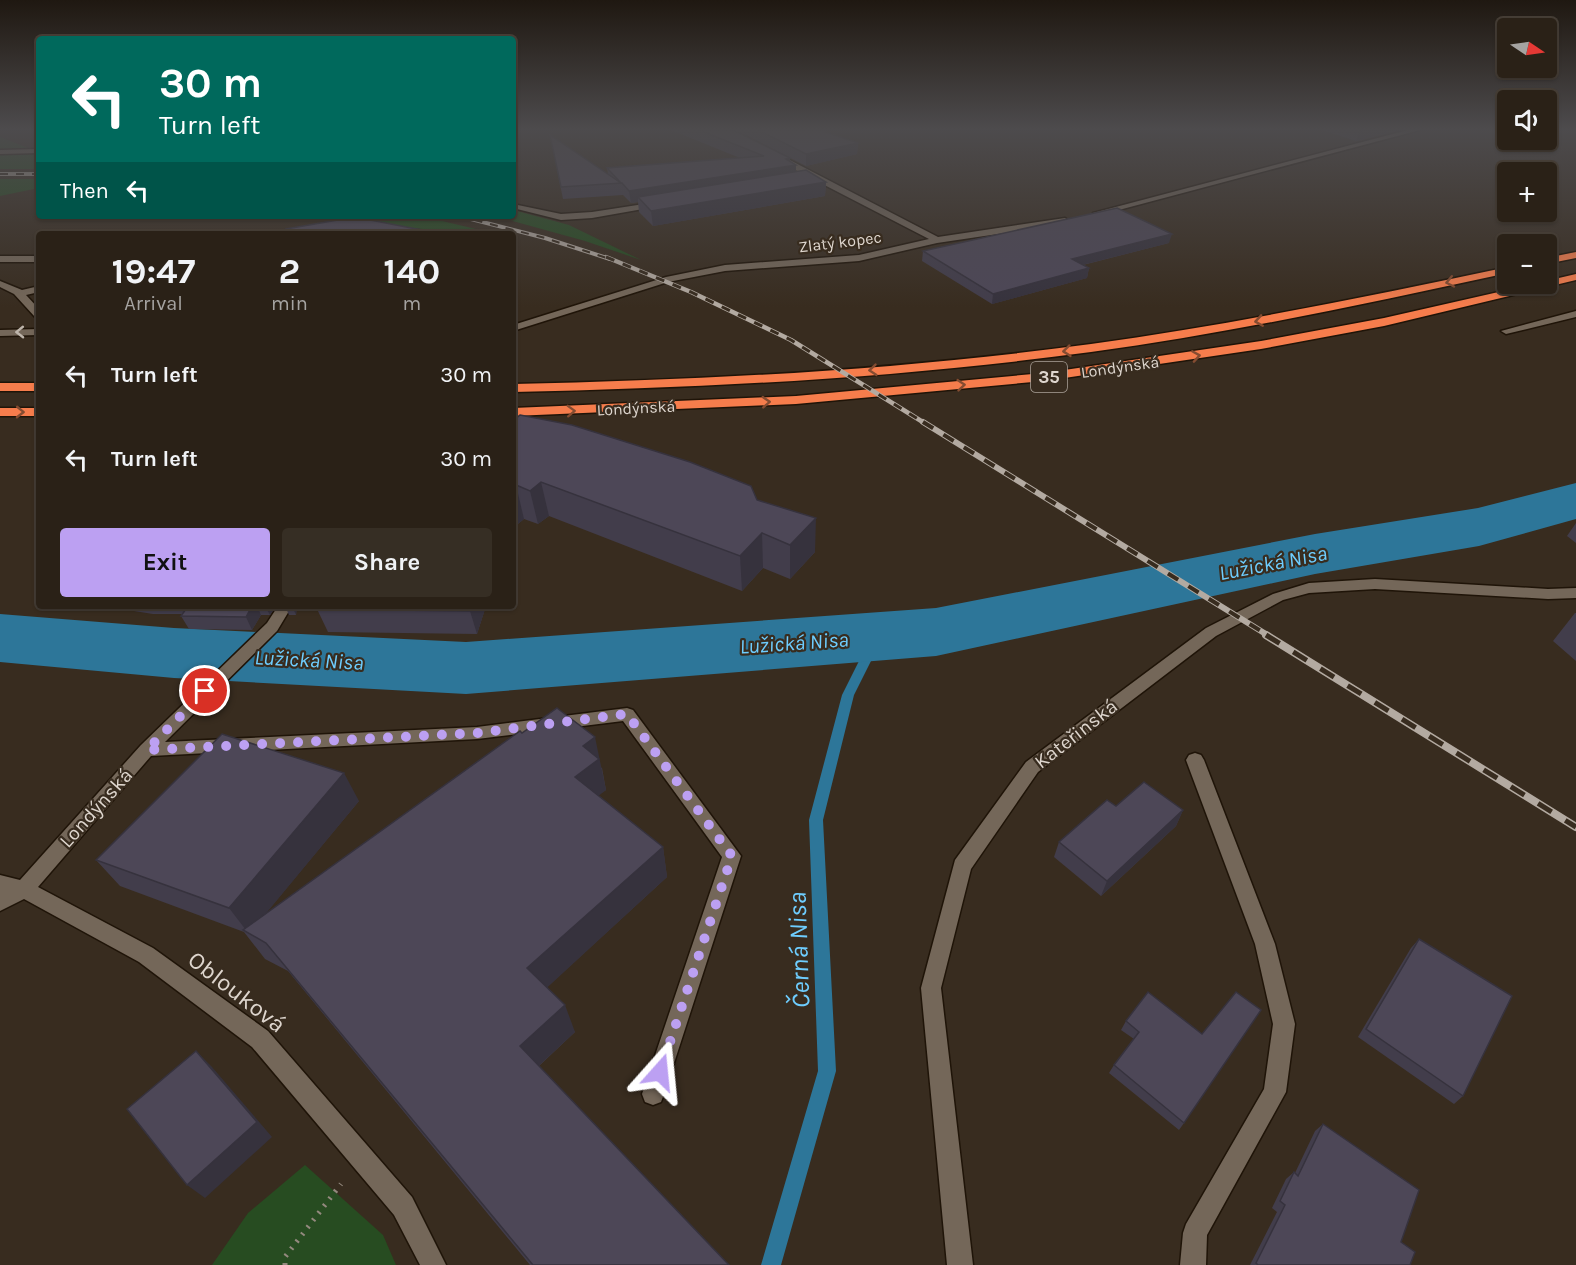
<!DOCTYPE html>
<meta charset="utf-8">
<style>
:root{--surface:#2a2117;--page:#362e24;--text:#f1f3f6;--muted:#a5a3a1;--line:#463e36;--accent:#bca0f2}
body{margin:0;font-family:Karla,sans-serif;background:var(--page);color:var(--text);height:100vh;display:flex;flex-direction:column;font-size:22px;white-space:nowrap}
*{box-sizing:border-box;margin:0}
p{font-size:20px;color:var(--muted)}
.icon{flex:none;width:33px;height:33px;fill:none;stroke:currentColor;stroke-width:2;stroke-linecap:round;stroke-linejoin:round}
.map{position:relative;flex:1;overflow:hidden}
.panel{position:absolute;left:36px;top:231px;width:480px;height:378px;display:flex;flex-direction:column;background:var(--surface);border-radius:6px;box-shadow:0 2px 4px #0004,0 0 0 2px var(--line)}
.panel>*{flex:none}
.guide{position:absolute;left:36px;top:36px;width:480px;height:183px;border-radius:6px;box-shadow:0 2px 4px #0004,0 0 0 2px var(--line);background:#00695c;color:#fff;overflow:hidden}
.needle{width:39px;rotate:103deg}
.fabs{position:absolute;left:1497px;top:18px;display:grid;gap:12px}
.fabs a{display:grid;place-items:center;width:60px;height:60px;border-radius:6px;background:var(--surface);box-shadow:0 2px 4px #0004,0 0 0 2px var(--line);font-size:30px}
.pin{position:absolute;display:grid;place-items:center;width:51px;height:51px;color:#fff;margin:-26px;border:3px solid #fff;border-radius:50%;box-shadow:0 2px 6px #0007}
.me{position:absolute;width:66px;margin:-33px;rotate:18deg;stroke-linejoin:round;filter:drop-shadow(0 0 4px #0008)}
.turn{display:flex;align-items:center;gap:21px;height:126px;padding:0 24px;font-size:27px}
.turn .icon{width:78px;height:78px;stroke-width:2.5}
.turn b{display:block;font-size:42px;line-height:51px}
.then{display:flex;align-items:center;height:57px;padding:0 24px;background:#0003;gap:12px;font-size:22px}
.eta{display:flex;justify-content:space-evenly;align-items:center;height:102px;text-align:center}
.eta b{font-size:36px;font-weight:700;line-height:42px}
.action{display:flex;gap:12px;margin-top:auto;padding:12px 24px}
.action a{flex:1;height:69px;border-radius:6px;background:var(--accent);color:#111;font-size:24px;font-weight:700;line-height:69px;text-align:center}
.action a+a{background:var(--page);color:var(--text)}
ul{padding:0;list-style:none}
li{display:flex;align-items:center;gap:18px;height:84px;padding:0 24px}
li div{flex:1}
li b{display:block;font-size:22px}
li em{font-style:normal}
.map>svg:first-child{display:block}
.green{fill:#274c21}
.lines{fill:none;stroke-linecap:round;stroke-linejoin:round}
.stream{fill:#2d7699;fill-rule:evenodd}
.river{fill:#2d7699;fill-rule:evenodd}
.minor-casing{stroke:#1f1408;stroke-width:3}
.highway-casing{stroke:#1f1408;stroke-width:3}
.path{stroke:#93897e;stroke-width:5;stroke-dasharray:2 7;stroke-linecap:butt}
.minor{fill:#746759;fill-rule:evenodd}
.highway{fill:#f67d4c;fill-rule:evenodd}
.rail-far3-casing{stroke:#b3aaa1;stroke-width:4}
.rail-far2-casing{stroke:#b3aaa1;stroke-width:4.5}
.rail-far1-casing{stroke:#b3aaa1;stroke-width:6}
.rail-casing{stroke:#b3aaa1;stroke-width:8}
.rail-far3{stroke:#382c1f;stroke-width:2;stroke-dasharray:8;stroke-linecap:butt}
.rail-far2{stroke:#382c1f;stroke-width:3;stroke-dasharray:9;stroke-linecap:butt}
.rail-far1{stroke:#382c1f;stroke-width:4;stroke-dasharray:12;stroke-linecap:butt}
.rail{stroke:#382c1f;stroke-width:5;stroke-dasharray:16;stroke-linecap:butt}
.wall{fill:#423d4b}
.shaded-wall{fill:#36323d}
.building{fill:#4d4757;stroke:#36323d;stroke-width:1.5}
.oneway{stroke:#844c31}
.oneway2{stroke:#beb5ab}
.route{stroke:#bca0f2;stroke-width:10;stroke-dasharray:0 18}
.labels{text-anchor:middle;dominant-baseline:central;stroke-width:4.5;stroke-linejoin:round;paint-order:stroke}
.far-street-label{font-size:16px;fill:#ded6ce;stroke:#382c1f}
.shield{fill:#382c1f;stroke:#aca39a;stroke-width:1.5}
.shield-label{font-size:18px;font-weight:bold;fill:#ded6ce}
.street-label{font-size:20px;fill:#ded6ce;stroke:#382c1f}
.water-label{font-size:21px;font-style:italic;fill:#6ecdfe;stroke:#382c1f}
.near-street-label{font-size:24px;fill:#ded6ce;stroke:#382c1f}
.near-water-label{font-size:26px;font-style:italic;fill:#6ecdfe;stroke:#382c1f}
</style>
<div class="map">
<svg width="1576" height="1265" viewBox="0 0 1576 1265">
<rect width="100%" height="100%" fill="#382c1f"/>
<g class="green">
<path d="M0,137L39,152V169H0Z"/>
<path d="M0,179H39V188L0,196Z"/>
<path d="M513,210L569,225L641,260L585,241L494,216H513Z"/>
<path d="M316,216H421L497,234H463Z"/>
<path d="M305,1165L383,1235L396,1265H212L248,1213Z"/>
</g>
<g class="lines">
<path class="stream" d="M877,633L883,637L854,695L823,820L836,1071L781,1265H761L818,1071L809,820L842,695L871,637Z"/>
<path class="river" d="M1576,483V519L1479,546L1315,574L936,656L466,694L174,678L0,662V614L174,628L466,642L936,608L1315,534L1478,508Z"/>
<g class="minor-casing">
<g id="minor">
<path d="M1408,130H1420L1100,215L1093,213Z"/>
<path d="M39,149V153L0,154V150Z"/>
<path d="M776,156H782L938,237L1065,218L1069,221L1065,224L937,243L859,261L725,271L668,282L513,331V325L666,277L725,265L859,255L929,239L776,160Z"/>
<path d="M657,202H660V206L592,218L561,220L513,208V204L561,214L592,212Z"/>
<rect x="0" y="256" width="39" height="6"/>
<path d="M0,281L22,290L39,286V292L26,295L39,309V318L35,317L14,294L0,287Z"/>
<path d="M1576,311V317L1506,334L1501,331Z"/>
<path d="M39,329V335L0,336V330Z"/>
<path d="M1375,579L1548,589L1576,588V598L1548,599L1375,589L1309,593L1283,600L1216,636L1038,772L971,869L941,988L973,1265H947L921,988L955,860L1026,762L1206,628L1273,594L1309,583Z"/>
<path d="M278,606H292L277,631L165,742L477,727L627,708L633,710L741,856L664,1094L661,1102L653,1105L645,1102L642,1094L722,857L623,721L477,739L151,756L38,887L153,948L268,1031L412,1197L446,1265H420L394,1215L252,1047L139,962L24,899L0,911V875L20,880L141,745L267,623Z"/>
<path d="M1195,753L1201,755L1204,760L1275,944L1295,1024L1286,1092L1207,1235L1206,1265H1180L1183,1233L1186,1224L1264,1089L1273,1024L1255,944L1186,760L1189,755Z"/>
</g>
</g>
<g class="highway-casing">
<g id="highway">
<path d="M1576,252V258L1546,264V258Z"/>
<path d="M1508,267V273C1370,303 1231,333 1091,352C899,378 706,388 513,392V384C706,380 899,370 1091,344C1231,325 1369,296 1508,267Z"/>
<path d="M1576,274V280L1384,326L1261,349L1044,381L796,404L513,416V408L796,396L1044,373L1261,341L1384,318L1534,284H1546V281Z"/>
<rect x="0" y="383" width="39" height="8"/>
<rect x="0" y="408" width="39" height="8"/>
</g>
</g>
<path class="path" d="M285,1265V1257L341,1184"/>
<use href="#minor" class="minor"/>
<use href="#highway" class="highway"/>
<g class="rail-far3-casing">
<g id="rail-far3">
<path d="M0,174H39"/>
<path d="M459,216L545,238L610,259"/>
</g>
</g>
<g class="rail-far2-casing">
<path id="rail-far2" d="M606,257L691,292L791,340L926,424"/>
</g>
<g class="rail-far1-casing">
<path id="rail-far1" d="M923,422L1269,636"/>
</g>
<g class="rail-casing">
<path id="rail" d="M1266,635L1576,827"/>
</g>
<use href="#rail-far3" class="rail-far3"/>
<use href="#rail-far2" class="rail-far2"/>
<use href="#rail-far1" class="rail-far1"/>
<use href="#rail" class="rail"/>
</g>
<g class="wall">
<path d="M671,130H733L790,158V161L796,165V171L826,182L825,196L653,226L639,212L638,202L631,203L623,195L563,199L550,135L608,174L607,168L740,158Z"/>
<path d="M734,130H820L858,143L857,154L806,166L744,134Z"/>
<path d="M1322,130H1400L1356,141Z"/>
<path d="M1169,243L1083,265L1089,268L1087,278L992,304L922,261L923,251Z"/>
<path d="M520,415L757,500L815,552L790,579L763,568L742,591L549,516L538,524L524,519L513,528Z"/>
<path d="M1576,523V543L1567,536Z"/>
<path d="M102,606H276L270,615H261L252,630L189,629L181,616L183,614H153Z"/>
<path d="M285,606H297L296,615H289Z"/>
<path d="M486,606L477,634L328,632L317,609Z"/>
<path d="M1575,613H1576V661L1553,641Z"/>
<path d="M522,733L602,768L606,790L598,795L663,847L667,877L547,987L575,1032L539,1066L729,1265H530L288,971L265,959L244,932L120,886L96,860L359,801L265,914Z"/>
<path d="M1116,806L1183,810L1176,826L1101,896L1054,857L1059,842Z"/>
<path d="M1419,939L1463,1096L1454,1104L1358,1037L1411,948Z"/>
<path d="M1148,992L1184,1123L1179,1130L1109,1073L1114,1065L1134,1039L1121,1030L1126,1021Z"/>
<path d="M1323,1124L1401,1242L1410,1265H1250L1277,1212L1272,1208L1286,1179L1294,1172L1295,1173L1315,1131Z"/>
</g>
<g class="shaded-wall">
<path d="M1360,130H1400L1356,141Z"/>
<path d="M858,143L857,154L806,166V154Z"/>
<path d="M790,158V166L796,165V177L638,197V202L631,203L629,191Z"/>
<path d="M826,182L825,196L653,226L651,211Z"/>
<path d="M1172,234L1169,243L1070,268L1072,259Z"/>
<path d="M1089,268L1087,278L992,304L993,294Z"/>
<path d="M541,482L549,516L538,524L530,491Z"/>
<path d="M516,485L524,519L513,528V488Z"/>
<path d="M816,518L815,552L790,579V545Z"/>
<path d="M762,533L763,568L742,591L740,556Z"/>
<path d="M252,606H257L261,615L252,630L246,617Z"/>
<path d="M265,606H276L270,615Z"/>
<path d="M292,606H297L296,615Z"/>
<path d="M471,606H486L477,634L470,611Z"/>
<path d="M595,737L606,790L583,808L575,777L583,746Z"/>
<path d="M344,773L359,801L249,934L229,908Z"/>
<path d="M1183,810L1176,826L1101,896L1107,881Z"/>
<path d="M663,847L667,877L538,996L527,968Z"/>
<path d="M565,1005L575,1032L532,1072L520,1046Z"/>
<path d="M196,1051L212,1067L272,1137L205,1198L187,1185Z"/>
</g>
<g class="building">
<path d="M699,130H733L790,158L786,159L796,165L629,191L622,183L561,187L550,135L621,183L607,168L764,156Z"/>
<path d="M758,130H820L858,143L806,154Z"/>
<path d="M806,170L826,182L651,211L638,197Z"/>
<path d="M1117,208L1172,234L1072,259L1089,268L993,294L923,251Z"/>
<path d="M355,217L442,234H278L286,229Z"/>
<path d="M520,415L572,425L690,462L751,486L757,500L816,518L790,545L762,533L740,556L541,482L530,491L516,485L513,488V421Z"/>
<path d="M188,606H252L246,617L181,616Z"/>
<path d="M319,606H471L470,611L317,609Z"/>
<path d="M557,708L595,737L583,746L599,759L575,777L663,847L527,968L565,1005L520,1046L729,1265H533L266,943L243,930L520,731L522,733Z"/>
<path d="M222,734L344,773L229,908L96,860Z"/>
<path d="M1144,782L1183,810L1107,881L1059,842L1107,800L1116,806Z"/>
<path d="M1419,939L1512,996L1463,1096L1366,1029Z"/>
<path d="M1148,992L1202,1034L1236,992L1261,1010L1184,1123L1114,1065L1139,1032L1126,1021Z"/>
<path d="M196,1051L257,1122L187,1185L127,1109Z"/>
<path d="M1323,1124L1419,1190L1401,1242L1415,1252L1410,1265H1258L1256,1263L1285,1205L1280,1201L1294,1172L1298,1176Z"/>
</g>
<defs><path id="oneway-chevron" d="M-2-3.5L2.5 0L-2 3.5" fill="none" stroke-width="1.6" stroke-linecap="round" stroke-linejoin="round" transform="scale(1.5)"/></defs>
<g class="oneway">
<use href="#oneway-chevron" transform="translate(1450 282) rotate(168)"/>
<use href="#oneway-chevron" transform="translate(1259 321) rotate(171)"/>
<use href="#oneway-chevron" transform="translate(1067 351) rotate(174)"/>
<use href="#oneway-chevron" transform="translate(1196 356) rotate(-9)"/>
<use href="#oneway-chevron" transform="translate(873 370) rotate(175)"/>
<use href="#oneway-chevron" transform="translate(961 385) rotate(-5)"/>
<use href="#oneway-chevron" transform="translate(766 402) rotate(-3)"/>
<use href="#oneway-chevron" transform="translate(571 411) rotate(-2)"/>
<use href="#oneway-chevron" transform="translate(20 412) rotate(1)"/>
</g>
<use class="oneway2" href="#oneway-chevron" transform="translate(20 332) rotate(179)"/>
<linearGradient id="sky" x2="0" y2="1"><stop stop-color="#1f1811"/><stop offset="0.42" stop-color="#4d4b4d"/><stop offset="1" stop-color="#4d4b4d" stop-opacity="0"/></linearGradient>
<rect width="1576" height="307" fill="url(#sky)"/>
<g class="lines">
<path class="route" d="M205,691L147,750L477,733L627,714L732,856L660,1072"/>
</g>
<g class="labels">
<g class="far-street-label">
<text transform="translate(840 242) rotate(-7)">Zlatý kopec</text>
<text transform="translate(1120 367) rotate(-8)">Londýnská</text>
<text transform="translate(636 408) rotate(-3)">Londýnská</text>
</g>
<rect class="shield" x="1031" y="362" width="36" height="30" rx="4.5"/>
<g class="shield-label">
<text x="1049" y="377">35</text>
</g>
<g class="street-label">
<text transform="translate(1076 734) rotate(-38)">Kateřinská</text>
<text transform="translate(96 808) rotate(-48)">Londýnská</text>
</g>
<g class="water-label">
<text transform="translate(1273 563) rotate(-11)">Lužická Nisa</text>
<text transform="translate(794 643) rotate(-4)">Lužická Nisa</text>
<text transform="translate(309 660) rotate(3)">Lužická Nisa</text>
</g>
<g class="near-street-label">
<text transform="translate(237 992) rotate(38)">Oblouková</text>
</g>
<g class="near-water-label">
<text transform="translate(799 950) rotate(-92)">Černá Nisa</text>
</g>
</g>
</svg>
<div class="fabs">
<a><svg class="needle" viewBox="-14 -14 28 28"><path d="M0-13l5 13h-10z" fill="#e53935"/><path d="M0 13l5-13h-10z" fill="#a5a3a1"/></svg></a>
<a><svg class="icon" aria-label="sound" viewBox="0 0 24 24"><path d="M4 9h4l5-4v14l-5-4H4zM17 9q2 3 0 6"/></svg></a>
<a>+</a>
<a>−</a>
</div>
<div class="pin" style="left:205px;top:691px;background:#d93025"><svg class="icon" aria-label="arrive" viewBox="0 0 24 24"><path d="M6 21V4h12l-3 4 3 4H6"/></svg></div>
<svg class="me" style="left:660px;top:1072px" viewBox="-20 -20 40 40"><path d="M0-17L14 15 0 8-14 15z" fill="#bca0f2" stroke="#fff" stroke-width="4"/></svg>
<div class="guide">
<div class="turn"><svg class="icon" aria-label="left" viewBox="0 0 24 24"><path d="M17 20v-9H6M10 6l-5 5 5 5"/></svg><div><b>30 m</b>Turn left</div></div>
<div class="then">Then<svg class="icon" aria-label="left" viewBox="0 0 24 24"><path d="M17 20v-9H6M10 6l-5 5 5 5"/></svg></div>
</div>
<section class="panel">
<div class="eta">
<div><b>19:47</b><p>Arrival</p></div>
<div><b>2</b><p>min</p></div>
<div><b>140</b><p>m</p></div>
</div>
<ul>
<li><svg class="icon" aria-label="left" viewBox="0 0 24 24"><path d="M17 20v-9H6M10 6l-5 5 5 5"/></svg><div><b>Turn left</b></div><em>30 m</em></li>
<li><svg class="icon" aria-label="left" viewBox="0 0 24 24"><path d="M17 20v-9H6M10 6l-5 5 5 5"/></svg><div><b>Turn left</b></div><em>30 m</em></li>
</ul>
<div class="action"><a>Exit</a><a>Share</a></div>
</section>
</div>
